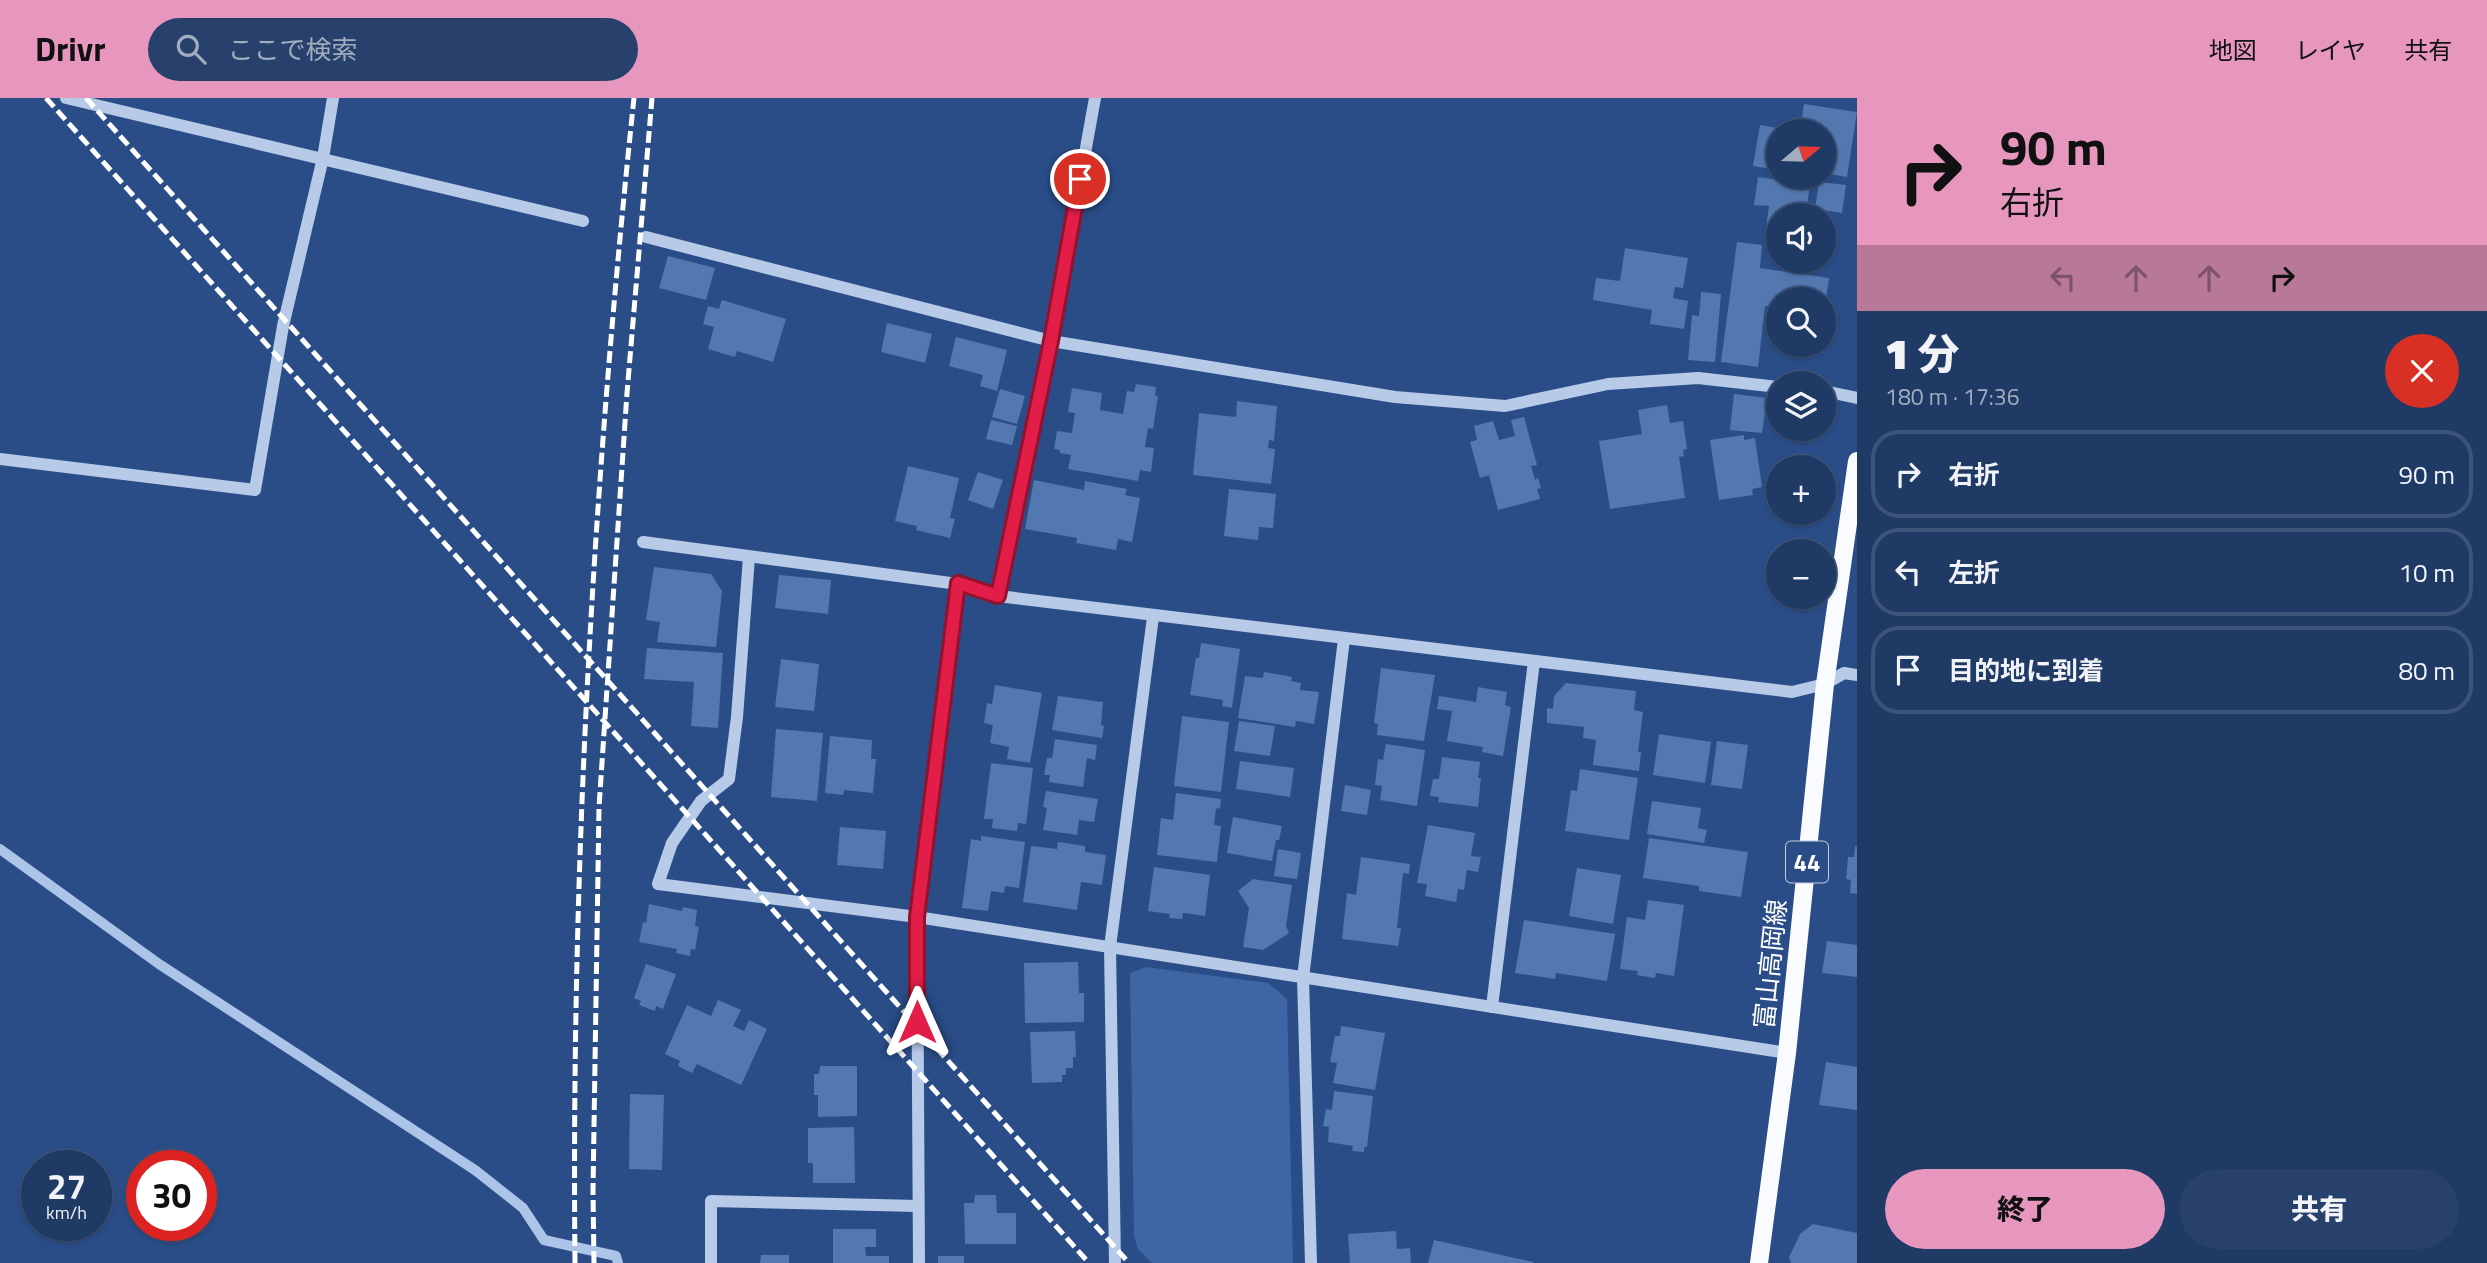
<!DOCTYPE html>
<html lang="ja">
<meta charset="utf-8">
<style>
:root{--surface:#203a66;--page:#28416c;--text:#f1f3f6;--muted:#a2adbf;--line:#3d547a;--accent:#e797bd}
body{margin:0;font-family:"Titillium Web","Noto Sans JP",sans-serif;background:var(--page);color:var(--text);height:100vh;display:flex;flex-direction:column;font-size:26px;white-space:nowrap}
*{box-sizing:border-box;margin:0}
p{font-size:23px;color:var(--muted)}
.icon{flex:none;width:38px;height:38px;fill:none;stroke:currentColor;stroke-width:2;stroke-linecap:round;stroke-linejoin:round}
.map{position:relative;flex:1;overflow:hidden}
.panel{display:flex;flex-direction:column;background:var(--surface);width:630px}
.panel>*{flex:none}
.top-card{background:#e797bd;color:#111;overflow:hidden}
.needle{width:46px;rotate:71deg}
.controls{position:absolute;left:1766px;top:21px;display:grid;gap:14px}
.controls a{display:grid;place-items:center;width:70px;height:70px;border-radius:50%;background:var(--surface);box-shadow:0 2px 5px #0004,0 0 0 2px var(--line);font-size:35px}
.speed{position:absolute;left:21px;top:1052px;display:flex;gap:14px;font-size:35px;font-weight:700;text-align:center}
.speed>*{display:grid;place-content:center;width:91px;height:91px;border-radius:50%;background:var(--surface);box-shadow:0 2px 5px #0004,0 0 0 2px var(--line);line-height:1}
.speed small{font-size:18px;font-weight:400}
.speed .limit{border:10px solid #d22;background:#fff;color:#111}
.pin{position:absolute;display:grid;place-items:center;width:60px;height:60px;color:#fff;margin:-30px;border:4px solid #fff;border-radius:50%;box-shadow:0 2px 7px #0007}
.me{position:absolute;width:77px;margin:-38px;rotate:0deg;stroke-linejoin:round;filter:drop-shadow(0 0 5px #0008)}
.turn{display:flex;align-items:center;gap:24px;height:147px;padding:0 28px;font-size:32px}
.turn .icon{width:91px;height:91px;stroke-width:2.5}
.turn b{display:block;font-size:49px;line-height:60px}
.lanes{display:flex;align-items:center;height:66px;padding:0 28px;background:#0003;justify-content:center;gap:35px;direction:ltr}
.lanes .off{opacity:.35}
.round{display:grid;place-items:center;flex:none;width:74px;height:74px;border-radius:37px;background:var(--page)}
.headline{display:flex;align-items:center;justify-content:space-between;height:119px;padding:0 28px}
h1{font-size:42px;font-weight:800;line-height:52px}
.button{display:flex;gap:14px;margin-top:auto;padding:14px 28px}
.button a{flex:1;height:80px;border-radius:42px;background:var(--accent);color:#111;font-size:28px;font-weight:800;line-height:80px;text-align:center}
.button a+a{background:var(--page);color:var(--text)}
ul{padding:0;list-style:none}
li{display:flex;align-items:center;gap:21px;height:88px;margin:0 14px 10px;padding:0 14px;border:4px solid var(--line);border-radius:28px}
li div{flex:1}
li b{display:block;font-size:26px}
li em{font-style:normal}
header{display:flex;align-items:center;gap:42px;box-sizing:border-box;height:98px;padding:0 35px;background:var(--accent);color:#111}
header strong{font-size:33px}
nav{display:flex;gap:38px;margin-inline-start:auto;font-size:24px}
.search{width:490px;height:63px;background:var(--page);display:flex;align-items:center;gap:18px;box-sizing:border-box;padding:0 24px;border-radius:38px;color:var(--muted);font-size:26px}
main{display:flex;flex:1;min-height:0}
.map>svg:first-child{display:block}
.green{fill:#3f66a4}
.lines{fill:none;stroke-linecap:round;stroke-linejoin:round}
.stream{stroke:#acc4e8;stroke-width:10}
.building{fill:#5377af}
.minor{stroke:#b7cae8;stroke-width:12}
.major{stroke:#f9fbfe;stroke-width:18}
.rail{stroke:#fff;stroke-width:5;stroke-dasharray:12 5;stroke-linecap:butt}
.route-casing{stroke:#92132f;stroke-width:18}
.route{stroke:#e11d48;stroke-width:12}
.labels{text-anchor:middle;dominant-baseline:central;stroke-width:6;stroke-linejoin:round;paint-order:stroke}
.shield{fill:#2a4d88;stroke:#bfcadb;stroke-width:2}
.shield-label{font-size:24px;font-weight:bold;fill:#fff}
.street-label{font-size:26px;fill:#fff;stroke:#2a4d88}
</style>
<header>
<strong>Drivr</strong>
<div class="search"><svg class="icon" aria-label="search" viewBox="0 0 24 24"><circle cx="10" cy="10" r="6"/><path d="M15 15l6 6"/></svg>ここで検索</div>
<nav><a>地図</a><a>レイヤ</a><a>共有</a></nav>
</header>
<main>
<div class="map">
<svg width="1857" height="1165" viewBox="0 0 1857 1165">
<rect width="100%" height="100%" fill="#2a4d88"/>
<path class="green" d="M1146,869L1268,885L1287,901L1293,1165H1152L1138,1151L1134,1138L1130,875Z"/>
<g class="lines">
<path class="stream" d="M0,751L159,866L475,1072L523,1110L544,1142L616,1158L618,1165"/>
</g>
<g class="building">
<path d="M1804,6L1857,14L1847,79L1824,75V33H1800Z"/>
<path d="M1760,27L1788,32L1778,33V72L1753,68Z"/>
<path d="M1758,79L1810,86L1807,108L1813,109L1812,117H1778V139L1765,137L1769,108L1754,107Z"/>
<path d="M1819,84L1846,87L1842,115L1815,111Z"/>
<path d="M1737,144L1762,147L1760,170L1829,180L1826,201H1778V210L1765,208L1758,269L1721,264Z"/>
<path d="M1625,150L1688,160L1683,190L1675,189L1673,200L1688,203L1684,231L1650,226L1652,212L1593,202L1596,180L1620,183Z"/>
<path d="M668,158L715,170L706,202L659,190Z"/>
<path d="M1701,194L1721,196L1715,264L1688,262L1692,217L1699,218Z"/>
<path d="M722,202L786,221L773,264L737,253L735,259L708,251L714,229L703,226L708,208L719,211Z"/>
<path d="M1824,213L1829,214L1825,240H1824Z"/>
<path d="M887,225L932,236L925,265L881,254Z"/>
<path d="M956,239L1007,252L997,293L980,288L983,277L949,268Z"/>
<path d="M1789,247H1824L1823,255L1789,250Z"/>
<path d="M1136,286L1156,289L1155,298H1158L1153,331L1148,330L1145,349L1154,350L1151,374L1140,372L1138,383L1068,371L1071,357L1060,355V352L1054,351L1057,333L1072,335L1075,315L1068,314L1072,290L1102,295L1100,312L1123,316L1127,293L1134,294Z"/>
<path d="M1000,291L1025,298L1017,326L992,319Z"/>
<path d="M1734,296L1767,300L1762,335L1730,332Z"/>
<path d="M1237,303L1277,308L1274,343L1269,342L1268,350L1275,351L1271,386L1193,377L1199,315L1236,319Z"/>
<path d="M1667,307L1670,325L1683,323L1687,351L1683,352L1684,358L1679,359L1685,400L1610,411L1599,343L1642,336L1638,312Z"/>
<path d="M1524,319L1537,367L1531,368L1535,382L1538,380L1541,390L1537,391L1540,401L1498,412L1489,377L1480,380L1470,344L1477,342L1474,328L1493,323L1499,342L1515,338L1511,322Z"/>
<path d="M991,322L1017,328L1012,347L986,341Z"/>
<path d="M1744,337V342L1755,340L1762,389L1752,391L1753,397L1719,402L1710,342Z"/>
<path d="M908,368L959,380L950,420L955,421L950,440L916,432L917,428L895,423Z"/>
<path d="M978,374L1003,382L993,411L968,402Z"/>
<path d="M1034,382L1084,392L1085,383L1127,391L1125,397L1140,400L1132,444L1118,441L1116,452L1076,445L1077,440L1025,431Z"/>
<path d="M1229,391L1276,396L1273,430L1259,429L1258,442L1224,438Z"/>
<path d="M654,469L711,476L722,493L716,549L657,544L660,524L646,522Z"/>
<path d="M779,477L831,482L828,516L775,510Z"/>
<path d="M1201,545L1240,551L1232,610L1222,608L1223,602L1190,597L1196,560H1199Z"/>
<path d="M647,550L723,555L718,630L691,628L694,584L644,581Z"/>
<path d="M781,561L819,566L814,613L775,609Z"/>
<path d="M1381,570L1435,577L1424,643L1377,637L1378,626L1374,625Z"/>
<path d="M1264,574L1292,579L1291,583L1301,585L1300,592L1319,594L1314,626L1296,623L1295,629L1238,620L1245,578L1263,580Z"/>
<path d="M1566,585L1636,593L1634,612L1643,614L1638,654H1641L1639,673L1593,667L1596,642L1583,640L1584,629L1547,625V610L1553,611L1554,598Z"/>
<path d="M995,587L1042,595L1030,665L1007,661L1009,649L990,645L993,627L984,625L987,605L992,606Z"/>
<path d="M1478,589L1507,594L1505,607L1511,609L1503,658L1482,654L1483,649L1447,643L1452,613L1437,611L1439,598L1476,604Z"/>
<path d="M1058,598L1103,604L1101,627L1104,628L1102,640L1052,632Z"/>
<path d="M1182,618L1229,624L1221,694L1174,688Z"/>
<path d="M1239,623L1275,628L1270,658L1234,653Z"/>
<path d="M776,631L823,635L817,703L771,699Z"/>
<path d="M1659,636L1711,644L1705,685L1653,677Z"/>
<path d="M830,638L872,642L871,661H876L873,695L844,692L843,697L825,695Z"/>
<path d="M1055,641L1097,647L1095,662L1087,660L1083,689L1049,684L1050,677H1044L1047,660H1052Z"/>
<path d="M1717,643L1748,647L1742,691L1711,687Z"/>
<path d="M1386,646L1425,652L1417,708L1380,702L1382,688L1375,687L1378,661L1383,662Z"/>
<path d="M1442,659L1480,664L1478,680H1481L1478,709L1438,704L1439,699L1430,698L1433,681H1439Z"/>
<path d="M1240,663L1294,670L1290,699L1236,691Z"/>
<path d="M991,665L1033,670L1026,726L1018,725L1017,733L992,730L993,721H984Z"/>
<path d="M1580,671L1638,680L1629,742L1565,733L1571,692L1577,693Z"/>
<path d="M1345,687L1371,692L1367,717L1341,713Z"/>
<path d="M1046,693L1098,701L1094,724L1079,722L1077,737L1043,732L1047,710L1043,709Z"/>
<path d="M1176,695L1221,701L1220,711L1216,710L1214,727L1221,728L1217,764L1157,757L1161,720L1173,722Z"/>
<path d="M1652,703L1701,710L1698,730L1707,732L1704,745L1647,736Z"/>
<path d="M1233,719L1282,728L1279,742H1276L1272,763L1227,755Z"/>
<path d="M1428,727L1475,735L1471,758L1481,759L1478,774L1467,772L1464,792L1458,791L1456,804L1425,798L1427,786L1417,785Z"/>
<path d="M840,729L886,733L883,771L837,767Z"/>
<path d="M981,738L1025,744L1019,790L1005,788L1004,795L991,793L988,813L962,810L971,741L981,743Z"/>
<path d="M1649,740L1748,754L1741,799L1699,793V788L1643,780Z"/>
<path d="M1058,744L1085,748V754L1106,757L1102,787L1081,784L1077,812L1023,804L1031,748L1057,751Z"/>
<path d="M1855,748L1857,749V796L1850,795L1851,782L1846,781L1848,759H1854Z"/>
<path d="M1278,751L1301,755L1297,781L1274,778Z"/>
<path d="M1361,759L1410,766L1409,776L1403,775L1397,830H1401L1398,848L1342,841L1347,795L1356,797Z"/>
<path d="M1154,769L1210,777L1205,818L1183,815L1182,821L1169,820L1170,816L1148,813Z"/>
<path d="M1577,770L1621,777L1613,826L1569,818Z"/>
<path d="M1253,781L1292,787L1286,828L1289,835L1263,852L1243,849L1249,810L1238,793Z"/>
<path d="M1648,802L1684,807L1674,878L1656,875L1655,880L1637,877L1638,873L1620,871L1627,819L1645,822Z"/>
<path d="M649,806L682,813L683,809L697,812L695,828L699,829L695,852L691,851L690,858L676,855L677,851L639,844L643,824L646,825Z"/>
<path d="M1524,822L1615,836L1607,883L1556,875L1555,881L1515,875Z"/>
<path d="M1827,843L1857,847V879L1822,875Z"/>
<path d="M1078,864L1079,895H1084V924L1025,925L1024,865Z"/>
<path d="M646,866L676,876L663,911L656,908L655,913L639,907L641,903L634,900Z"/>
<path d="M718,902L741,912L733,928L744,933L749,922L767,931L741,987L697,966L692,975L678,968L680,963L665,956L687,907L711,918Z"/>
<path d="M1341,928L1385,935L1375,992L1333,985L1337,965L1330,964L1335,938H1340Z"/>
<path d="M1075,933L1076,959H1073V970H1066V977H1062V984L1032,985L1030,934Z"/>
<path d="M1826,964L1857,969V1012L1819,1007Z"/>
<path d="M820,968H857V1018L818,1019V997H814V976H819Z"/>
<path d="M1334,993L1373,998L1367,1049H1364V1054L1352,1053L1353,1048L1328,1044L1329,1029L1323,1028L1326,1011L1332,1012Z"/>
<path d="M630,996L664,997L662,1072L629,1071Z"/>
<path d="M854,1029L855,1085H813V1065H808V1030Z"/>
<path d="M975,1097H996L997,1115H1016V1146H965L964,1105H974Z"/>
<path d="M1813,1126L1857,1135V1165H1791L1789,1159L1800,1136Z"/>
<path d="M833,1131H876V1149H865L866,1158H889V1165H833Z"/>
<path d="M1396,1133L1397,1151L1410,1150L1411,1165H1350L1348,1136Z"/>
<path d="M1434,1142L1533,1164V1165H1428Z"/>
<path d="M761,1157H789V1165H760Z"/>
<rect x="938" y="1158" width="26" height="7"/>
</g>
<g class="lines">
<g class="minor">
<path d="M66,0L583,123"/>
<path d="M1095,0L1051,243L1395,299L1505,308L1608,286L1698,280L1778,289"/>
<path d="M1824,293L1857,300"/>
<path d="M0,361L255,392L283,228L323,60L333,0"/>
<path d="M643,444L958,486L998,498L1051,243L646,139"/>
<path d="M749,459L737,619L729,681L701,703L672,745L658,786L917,819L1787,955"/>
<path d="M998,498L1792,594L1825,586L1844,575L1857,577"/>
<path d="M1492,909L1534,563"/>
<path d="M711,1165V1103L918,1108"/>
<path d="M919,1165L917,819L958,486"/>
<path d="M1115,1165L1110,849L1153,519"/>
<path d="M1311,1165L1303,880L1344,541"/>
</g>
<path class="major" d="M1759,1165L1787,955L1825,586L1857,363"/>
<g class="rail">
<path d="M46,0L1089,1165"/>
<path d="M86,0L1129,1165"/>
<path d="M575,1165C571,776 593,387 634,0"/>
<path d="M594,1165L593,1093L599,709L627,295L652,0"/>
</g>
</g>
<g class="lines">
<g class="route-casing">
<path id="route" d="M917,924V819L958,485L998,498L1051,243L1080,81"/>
</g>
<use href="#route" class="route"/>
</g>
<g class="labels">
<rect class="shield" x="1786" y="743.5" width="42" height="41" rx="5"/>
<g class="shield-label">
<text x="1807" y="764">44</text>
</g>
<g class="street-label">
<text transform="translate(1770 866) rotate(-84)">富山高岡線</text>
</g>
</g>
</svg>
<div class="controls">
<a><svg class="needle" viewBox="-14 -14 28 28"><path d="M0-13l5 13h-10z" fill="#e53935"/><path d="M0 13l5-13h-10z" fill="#a2adbf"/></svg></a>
<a><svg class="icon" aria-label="sound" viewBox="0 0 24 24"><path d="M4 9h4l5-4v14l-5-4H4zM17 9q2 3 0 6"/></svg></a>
<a><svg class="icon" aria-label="search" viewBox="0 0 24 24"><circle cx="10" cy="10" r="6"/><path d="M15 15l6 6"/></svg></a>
<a><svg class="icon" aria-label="layers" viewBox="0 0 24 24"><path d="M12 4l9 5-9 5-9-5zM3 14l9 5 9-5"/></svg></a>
<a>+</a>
<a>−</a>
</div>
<div class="speed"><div>27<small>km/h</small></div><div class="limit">30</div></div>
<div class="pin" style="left:1080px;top:81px;background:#d93025"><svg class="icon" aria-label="arrive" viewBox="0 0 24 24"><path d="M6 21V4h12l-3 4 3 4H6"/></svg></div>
<svg class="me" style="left:917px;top:924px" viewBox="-20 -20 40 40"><path d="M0-17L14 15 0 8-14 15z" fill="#e11d48" stroke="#fff" stroke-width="4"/></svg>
</div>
<section class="panel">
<div class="top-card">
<div class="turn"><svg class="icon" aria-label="right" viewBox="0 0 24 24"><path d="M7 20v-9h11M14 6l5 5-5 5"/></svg><div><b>90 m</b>右折</div></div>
<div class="lanes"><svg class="icon off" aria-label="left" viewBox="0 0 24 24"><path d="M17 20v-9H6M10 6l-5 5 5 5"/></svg><svg class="icon off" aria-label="ahead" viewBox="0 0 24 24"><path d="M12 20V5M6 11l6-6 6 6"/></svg><svg class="icon off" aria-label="ahead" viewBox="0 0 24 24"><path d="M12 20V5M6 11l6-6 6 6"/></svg><svg class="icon" aria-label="right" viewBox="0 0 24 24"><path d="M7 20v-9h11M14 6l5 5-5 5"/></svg></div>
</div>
<div class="headline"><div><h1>1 分</h1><p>180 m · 17:36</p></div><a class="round" style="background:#d93025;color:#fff"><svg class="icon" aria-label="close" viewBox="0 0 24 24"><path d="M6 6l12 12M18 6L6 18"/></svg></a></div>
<ul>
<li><svg class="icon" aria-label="right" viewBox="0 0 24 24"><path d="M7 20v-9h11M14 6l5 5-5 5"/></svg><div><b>右折</b></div><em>90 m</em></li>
<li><svg class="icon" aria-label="left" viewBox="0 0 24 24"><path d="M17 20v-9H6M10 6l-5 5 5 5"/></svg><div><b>左折</b></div><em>10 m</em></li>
<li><svg class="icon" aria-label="arrive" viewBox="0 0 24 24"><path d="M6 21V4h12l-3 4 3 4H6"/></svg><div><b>目的地に到着</b></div><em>80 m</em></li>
</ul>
<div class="button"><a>終了</a><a>共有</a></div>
</section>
</main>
